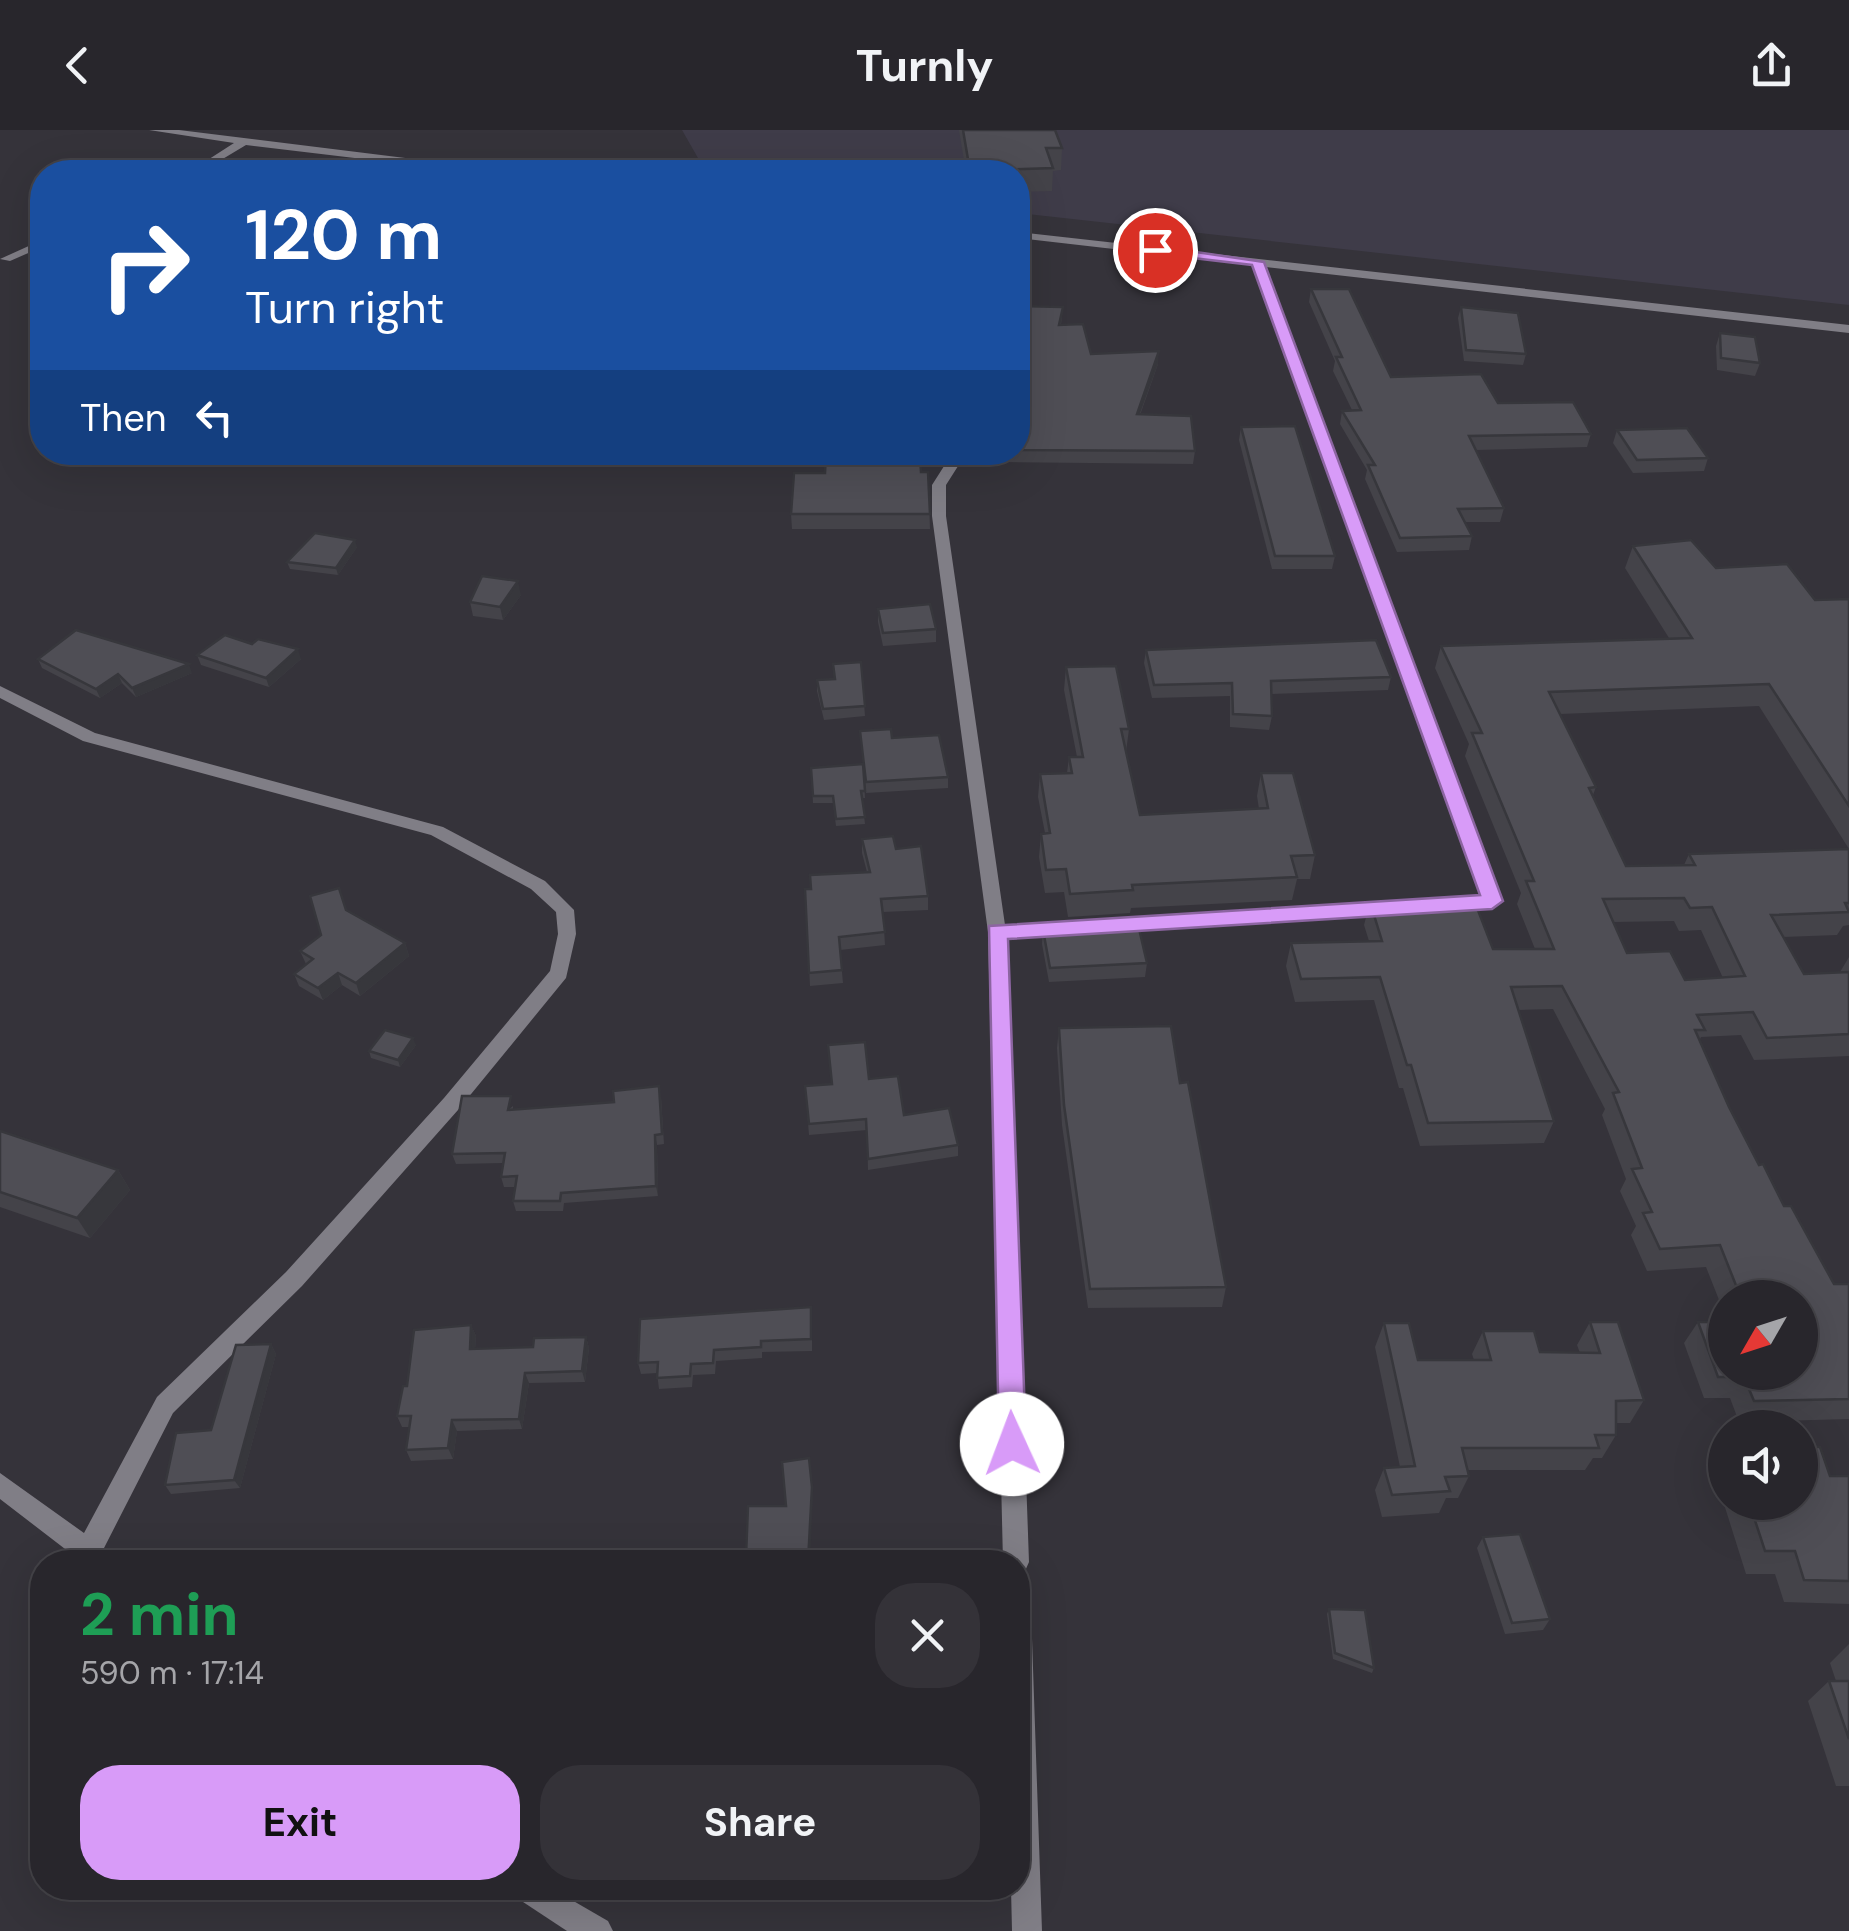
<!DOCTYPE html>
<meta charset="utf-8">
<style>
:root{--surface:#28262c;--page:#343238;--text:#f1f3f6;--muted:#a5a5a9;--line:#444348;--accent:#d89bf8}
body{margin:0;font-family:"DM Sans",sans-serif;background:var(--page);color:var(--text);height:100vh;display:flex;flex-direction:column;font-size:38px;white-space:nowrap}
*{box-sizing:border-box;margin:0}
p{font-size:32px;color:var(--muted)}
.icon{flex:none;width:55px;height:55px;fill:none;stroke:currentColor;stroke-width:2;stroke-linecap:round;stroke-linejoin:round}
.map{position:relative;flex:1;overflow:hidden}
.sheet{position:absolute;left:30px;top:1420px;width:1000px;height:350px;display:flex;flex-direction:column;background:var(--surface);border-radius:40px;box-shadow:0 10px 40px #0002,0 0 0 2px var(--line)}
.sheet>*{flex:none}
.hud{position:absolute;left:30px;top:30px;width:1000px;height:305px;border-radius:40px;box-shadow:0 10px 40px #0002,0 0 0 2px var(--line);background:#1a4fa0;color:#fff;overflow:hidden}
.needle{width:65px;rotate:231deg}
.controls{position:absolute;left:1708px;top:1150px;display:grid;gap:20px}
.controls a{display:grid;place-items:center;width:110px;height:110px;border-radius:50%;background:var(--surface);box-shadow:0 10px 40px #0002,0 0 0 2px var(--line);font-size:50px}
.pin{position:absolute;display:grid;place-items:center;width:85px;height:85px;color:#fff;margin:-42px;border:5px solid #fff;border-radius:50%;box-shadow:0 2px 10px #0007}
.me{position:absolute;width:110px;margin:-55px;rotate:358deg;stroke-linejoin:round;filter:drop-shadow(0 0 8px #0008)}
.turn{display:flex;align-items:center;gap:35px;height:210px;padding:0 50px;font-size:45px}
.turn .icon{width:130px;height:130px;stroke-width:2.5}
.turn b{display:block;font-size:70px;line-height:85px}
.then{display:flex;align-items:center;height:95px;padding:0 50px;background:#0003;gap:20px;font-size:38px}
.round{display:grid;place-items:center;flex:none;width:105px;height:105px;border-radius:40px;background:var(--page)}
.overview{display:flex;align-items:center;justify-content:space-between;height:170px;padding:0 50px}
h1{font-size:60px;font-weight:700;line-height:75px;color:#1e9e55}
.cta{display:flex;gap:20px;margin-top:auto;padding:20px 50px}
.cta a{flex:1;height:115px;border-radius:40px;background:var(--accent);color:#111;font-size:40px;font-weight:700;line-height:115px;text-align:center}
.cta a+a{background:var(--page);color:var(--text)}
header{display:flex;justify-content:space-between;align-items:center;height:130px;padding:0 50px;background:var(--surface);font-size:45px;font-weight:700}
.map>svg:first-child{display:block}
.built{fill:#3f3c49}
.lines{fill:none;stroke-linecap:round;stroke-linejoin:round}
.street{fill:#807e86;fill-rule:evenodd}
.wall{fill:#444349;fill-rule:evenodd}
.shaded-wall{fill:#37373c}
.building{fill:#4f4e55;stroke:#37373c;stroke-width:2.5;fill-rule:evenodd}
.route{fill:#d89bf8;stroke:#8c65a1;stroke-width:2.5}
</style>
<header><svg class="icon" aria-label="back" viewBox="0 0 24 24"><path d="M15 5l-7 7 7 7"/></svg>Turnly<svg class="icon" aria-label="share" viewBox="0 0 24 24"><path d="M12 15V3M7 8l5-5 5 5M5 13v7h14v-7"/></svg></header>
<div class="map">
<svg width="1849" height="1801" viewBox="0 0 1849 1801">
<rect width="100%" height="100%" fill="#35333a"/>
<path class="built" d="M682,0H1849V175L1018,83V42H706Z"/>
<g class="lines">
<g class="street">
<path d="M149,0H179L494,39L499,42H472L246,15L201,42H189L234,13Z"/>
<path d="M1018,102L1849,195V203L1266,137L1501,771C1489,781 1454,785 1442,774L1444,769L1481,765L1253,135L1018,108Z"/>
<path d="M42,110V117L10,131L0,129Z"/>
<path d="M953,322H967L946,355V386L1005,795L1392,771L1401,777L1392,783L1007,808L1029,1432L1025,1441L1018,1444V1432H1003L988,802L932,386V355Z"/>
<path d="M0,556L95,603L443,697L545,751L574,780L576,804L566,848L458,980L302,1156L173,1283L104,1418L111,1423L115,1432H82L0,1369V1343L84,1403L157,1267L286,1142L444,968L550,841L558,804L556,782L531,759L431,705L83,611L0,568Z"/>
<path d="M1018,1466L1027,1470L1031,1479L1042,1801H1012L1011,1758H1018Z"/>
<path d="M512,1758H551L608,1791L613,1801H567L517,1768Z"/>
</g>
</g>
<g class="wall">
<path d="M959,0H1055L1062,18L1061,40L1053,41L1052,61L1018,62V42H966Z"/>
<path d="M1311,159L1391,247L1498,273L1591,304L1587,317L1476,320L1504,378L1500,392H1465L1472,406L1469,420L1397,422L1365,349L1367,340L1340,294L1342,281L1352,280L1333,241L1335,231L1309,172Z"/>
<path d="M1018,176L1063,177L1061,194L1091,224L1158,234L1140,285L1195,321L1193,334L1003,332V322H1018Z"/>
<path d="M1461,177L1526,224L1523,235L1464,231L1458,188Z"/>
<path d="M1720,203L1760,233L1755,246L1717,240L1716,216Z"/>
<path d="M1241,297L1335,426L1332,439H1272L1239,310Z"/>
<path d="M1617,300L1708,328L1704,341L1633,343L1613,313Z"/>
<path d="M898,328L921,342H928L930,399H792L791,384L825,343Z"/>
<path d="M1633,416L1716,438L1815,470L1849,469V795L1843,796L1837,805L1783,807L1804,844L1840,842L1849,827V926L1754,930L1741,905L1701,907L1699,911L1729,977L1759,1035L1784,1076L1834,1154H1849V1289L1739,1292L1730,1268H1704L1684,1213L1698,1192L1725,1242L1800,1168H1725V1185L1706,1137L1647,1141L1631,1105L1636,1096L1620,1061L1626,1049L1602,985L1605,979L1553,879L1519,880L1554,991L1544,1013L1420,1016L1403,958H1399L1374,870L1295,872L1286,836L1291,813L1369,811L1364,795L1370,772L1493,819H1535L1517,774L1521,763L1465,626L1469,614L1435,538L1441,516L1669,508L1625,438ZM1759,576L1849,719L1689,724L1684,735L1626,736L1593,665L1596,657L1560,584ZM1674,791L1679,801L1701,800L1723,848L1685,850L1627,823L1613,792Z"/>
<path d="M357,417L338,445L290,439L287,432Z"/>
<path d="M521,465L503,490L473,486L470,472Z"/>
<path d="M878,479L936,499V512L883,516L878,492Z"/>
<path d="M252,514L301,529L269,557L201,535L197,525Z"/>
<path d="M1146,520L1391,547L1388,560L1271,564L1272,586L1269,600L1230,597V566L1152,568L1144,533Z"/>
<path d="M38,529L192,543L136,567L122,553L100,568L42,538Z"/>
<path d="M861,532L865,586L824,590L817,561V550L834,549L833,534Z"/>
<path d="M1066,537L1129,599L1126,622L1140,685L1259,679L1257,666L1261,643L1315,725L1310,749H1297L1292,770L1131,778L1130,783L1068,787L1064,762L1045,763L1039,727L1041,704L1045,703L1038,667L1040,644L1067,643L1069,627H1077L1064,560Z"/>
<path d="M860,601L892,608L948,647V658L866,663Z"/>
<path d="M863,634L865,668H862L865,694L836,696L833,673H813L811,638Z"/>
<path d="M862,709L896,719L928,766V780L883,782L885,815L840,820L843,853L810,856L805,759H811L867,742L862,723Z"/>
<path d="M347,781L405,813L409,826L360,866L342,855L323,870L299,856L294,844L306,834L300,821L321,805Z"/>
<path d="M1073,794L1147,833L1145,847L1049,852L1042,814L1043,800L1072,798Z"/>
<path d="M1059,898L1180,953L1226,1157L1222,1177L1088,1178L1062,995L1057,918Z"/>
<path d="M416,915L400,937L371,928L369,921Z"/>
<path d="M869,949L904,985L958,1015V1026L868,1040L867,1000L809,1005L805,956Z"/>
<path d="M661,967L664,1014L657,1015L658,1066L564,1073L563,1081H516L513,1071L515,1057H504L501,1047L503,1033L456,1034L452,1024L513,976V980L614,972Z"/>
<path d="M0,1001L118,1040L130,1060L90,1108L0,1077Z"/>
<path d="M812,1189V1221L762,1222V1228L716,1231L715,1244L693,1245L692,1257L659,1259L657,1243L641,1244L638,1233Z"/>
<path d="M1590,1192L1644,1270L1630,1293H1616V1305L1602,1328H1593L1585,1340H1468L1469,1346L1458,1368H1446L1439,1383L1382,1387L1375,1360L1384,1338L1400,1337L1375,1217L1384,1193L1418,1230H1474L1472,1224L1483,1201L1540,1222L1580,1223L1577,1215Z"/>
<path d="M471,1195L476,1206L475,1219L533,1217L586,1207L589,1218L585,1252L529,1253L522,1299L457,1301L453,1329L411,1331L406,1320L410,1297H402L397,1286L407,1256Z"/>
<path d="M271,1214L276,1224L240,1358L171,1364L165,1355L211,1300Z"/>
<path d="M1830,1346H1849V1474L1784,1472L1775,1444H1746L1723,1371L1725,1369V1372H1800Z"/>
<path d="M1483,1407L1550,1489L1543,1500L1505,1504L1477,1418Z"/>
<path d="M1329,1479L1374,1538L1372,1543L1333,1529L1327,1484Z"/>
<path d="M1849,1514V1656H1836L1808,1571L1829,1551H1836L1830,1533Z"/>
</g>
<g class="shaded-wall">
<path d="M1159,221L1158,234L1135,297L1137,284Z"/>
<path d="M355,410L357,417L338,445L336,438Z"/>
<path d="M518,451L521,465L503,490L500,477Z"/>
<path d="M298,519L301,529L269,557L266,548Z"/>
<path d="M189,534L192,543L136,567L132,558Z"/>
<path d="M118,544L122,553L100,568L96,559Z"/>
<path d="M405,813L409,826L360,866L356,853Z"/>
<path d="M338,843L342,855L323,870L318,858Z"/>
<path d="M413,908L416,915L400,937L398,930Z"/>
<path d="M655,1005L657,1015L658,1066L656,1056Z"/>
<path d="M118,1040L130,1060L90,1108L77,1088Z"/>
<path d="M471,1195L476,1206L474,1230L470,1219Z"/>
<path d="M586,1207L589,1218L585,1252L582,1241Z"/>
<path d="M271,1214L276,1224L240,1358L234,1350Z"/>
<path d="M525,1243L529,1253L522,1299L519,1289Z"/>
<path d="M452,1290L457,1301L453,1329L448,1318Z"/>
<path d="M812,1357L813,1368L810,1432H808Z"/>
</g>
<g class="building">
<path d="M963,0H1055L1062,18H1046L1053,38L970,41Z"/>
<path d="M300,37L309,42H291Z"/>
<path d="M240,39L256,42H235Z"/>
<path d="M1311,159H1349L1391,247L1481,244L1498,273L1573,272L1591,304L1469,306L1504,378L1458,379L1472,406L1400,408L1368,335H1375L1342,281L1361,280L1336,227H1342Z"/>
<path d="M1018,176L1063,177L1059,195L1083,194L1091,224L1159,221L1137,284L1191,286L1195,321L1018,320Z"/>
<path d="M1461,177L1518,183L1526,224L1466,220Z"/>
<path d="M1720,203L1755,207L1760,233L1721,228Z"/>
<path d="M1295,296L1335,426H1275L1241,297Z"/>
<path d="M1687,298L1708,328L1637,330L1617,300Z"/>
<path d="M826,322H898V328H920L921,342H928L930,384H791L794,343H825Z"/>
<path d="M315,403L355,410L336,438L287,432Z"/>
<path d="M1691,410L1716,438L1787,434L1815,470L1849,469V676L1769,554L1549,562L1596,657L1589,658L1626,736L1695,735L1689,724L1849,719V773H1845L1849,782L1771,785L1804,844L1849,842V904L1767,908L1753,882L1697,885L1705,900H1695L1729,977L1759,1035L1763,1034L1784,1076H1791L1834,1154H1849V1269L1754,1271L1744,1247H1718L1698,1192H1725V1242H1800V1168H1741L1720,1115L1660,1119L1643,1083L1652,1082L1632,1039L1642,1038L1613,963L1619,962L1562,856L1511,857L1554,991L1428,993L1411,935H1407L1380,847L1301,849L1291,813L1382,811L1370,772L1474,770L1493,819H1554L1526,751H1534L1472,603H1482L1441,516L1692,508L1633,416ZM1684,768L1690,778L1712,777L1745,846L1685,850L1670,821L1627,823L1603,769Z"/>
<path d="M482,446L518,451L500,477L470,472Z"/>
<path d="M930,474L936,499L883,503L878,479Z"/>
<path d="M76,500L189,534L132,558L118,544L96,559L38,529Z"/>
<path d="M225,505L252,514L258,509L298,519L266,548L197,525Z"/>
<path d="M1376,510L1391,547L1271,551L1272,586L1233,584L1232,553L1154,555L1146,520Z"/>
<path d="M861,532L865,576L823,579L817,550L835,549L833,534Z"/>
<path d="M1116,536L1129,599H1121L1140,685L1268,678L1261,643H1293L1315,725L1291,726L1297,747L1132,755L1133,760L1070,764L1066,739L1046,740L1041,704L1050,703L1040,644L1072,643L1069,627H1083L1066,537Z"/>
<path d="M891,599L892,608L939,605L948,647L866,652L860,601Z"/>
<path d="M863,634L865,661H861L865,687L836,689L833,666H813L811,638Z"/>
<path d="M893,706L896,719L921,716L928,766L881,769L885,802L839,807L842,840L809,843L805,759H811L810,745L870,742L862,709Z"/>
<path d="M339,758L346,780L405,813L356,853L338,843L318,858L294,844L313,829L300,821L321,805L310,766Z"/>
<path d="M1137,790L1147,833L1050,838L1043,800L1073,798V794Z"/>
<path d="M1171,896L1180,953L1188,952L1226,1157L1090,1159L1064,975L1059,898Z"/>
<path d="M385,900L413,908L398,930L369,921Z"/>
<path d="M865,912L869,949L898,946L904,985L949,978L958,1015L868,1029L866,989L809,994L805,956L832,954L828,915Z"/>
<path d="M659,956L662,1004L655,1005L656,1056L561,1063L560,1071H513L517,1046L501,1047L505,1023L452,1024L462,966H511L508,980L614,972L613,961Z"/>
<path d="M0,1001L118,1040L77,1088L0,1062Z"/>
<path d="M811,1177V1209L761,1211V1217L714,1220L713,1233L691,1234L690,1246L657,1248L658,1232L638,1233L640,1189Z"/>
<path d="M1590,1192H1618L1644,1270L1616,1271V1305H1595L1599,1318H1462L1469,1346L1445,1347L1450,1361L1392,1365L1384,1338L1415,1336L1384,1193H1409L1418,1230H1491L1483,1201H1534L1540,1222L1600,1223Z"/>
<path d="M471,1195L470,1219L533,1217L534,1208L586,1207L582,1241L525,1243L519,1289L452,1290L448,1318L406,1320L411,1286H397L403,1256H407L414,1200Z"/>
<path d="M271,1214L234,1350L165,1355L176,1303L211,1300L236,1215Z"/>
<path d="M1800,1316L1820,1317L1830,1346H1849V1451L1804,1450L1795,1421H1765L1749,1372H1800Z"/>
<path d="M809,1328L812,1357L808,1432H701L746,1427L748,1376H786L782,1332Z"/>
<path d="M1520,1404L1550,1489L1512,1493L1483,1407Z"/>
<path d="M1329,1479L1365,1480L1374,1538L1335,1523Z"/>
<path d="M1829,1551H1849V1609Z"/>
</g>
<path class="route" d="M1155,116L1264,132L1503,771L1492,779L1008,809L1026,1314L1022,1323L1012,1327L1003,1323L999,1314L989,796L1480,765L1252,135L1150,123Z"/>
</svg>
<div class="controls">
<a><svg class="needle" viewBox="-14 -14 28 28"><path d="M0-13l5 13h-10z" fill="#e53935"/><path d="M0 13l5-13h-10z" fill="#a5a5a9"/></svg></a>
<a><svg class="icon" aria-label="sound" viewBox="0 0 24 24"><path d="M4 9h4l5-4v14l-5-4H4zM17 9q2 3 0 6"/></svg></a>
</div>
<div class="pin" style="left:1155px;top:120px;background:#d93025"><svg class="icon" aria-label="arrive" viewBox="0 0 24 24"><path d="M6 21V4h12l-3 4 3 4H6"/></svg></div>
<svg class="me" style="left:1012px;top:1314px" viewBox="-20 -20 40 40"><circle r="19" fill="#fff"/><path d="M0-13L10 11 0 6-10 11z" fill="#d89bf8"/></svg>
<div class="hud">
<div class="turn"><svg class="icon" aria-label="right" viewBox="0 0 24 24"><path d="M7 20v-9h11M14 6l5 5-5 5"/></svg><div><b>120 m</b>Turn right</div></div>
<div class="then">Then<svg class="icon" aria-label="left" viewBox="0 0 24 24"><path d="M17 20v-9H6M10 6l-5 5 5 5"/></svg></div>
</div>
<section class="sheet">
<div class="overview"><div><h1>2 min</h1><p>590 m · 17:14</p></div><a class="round"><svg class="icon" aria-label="close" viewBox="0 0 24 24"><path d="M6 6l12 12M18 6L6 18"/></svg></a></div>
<div class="cta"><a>Exit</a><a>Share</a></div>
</section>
</div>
